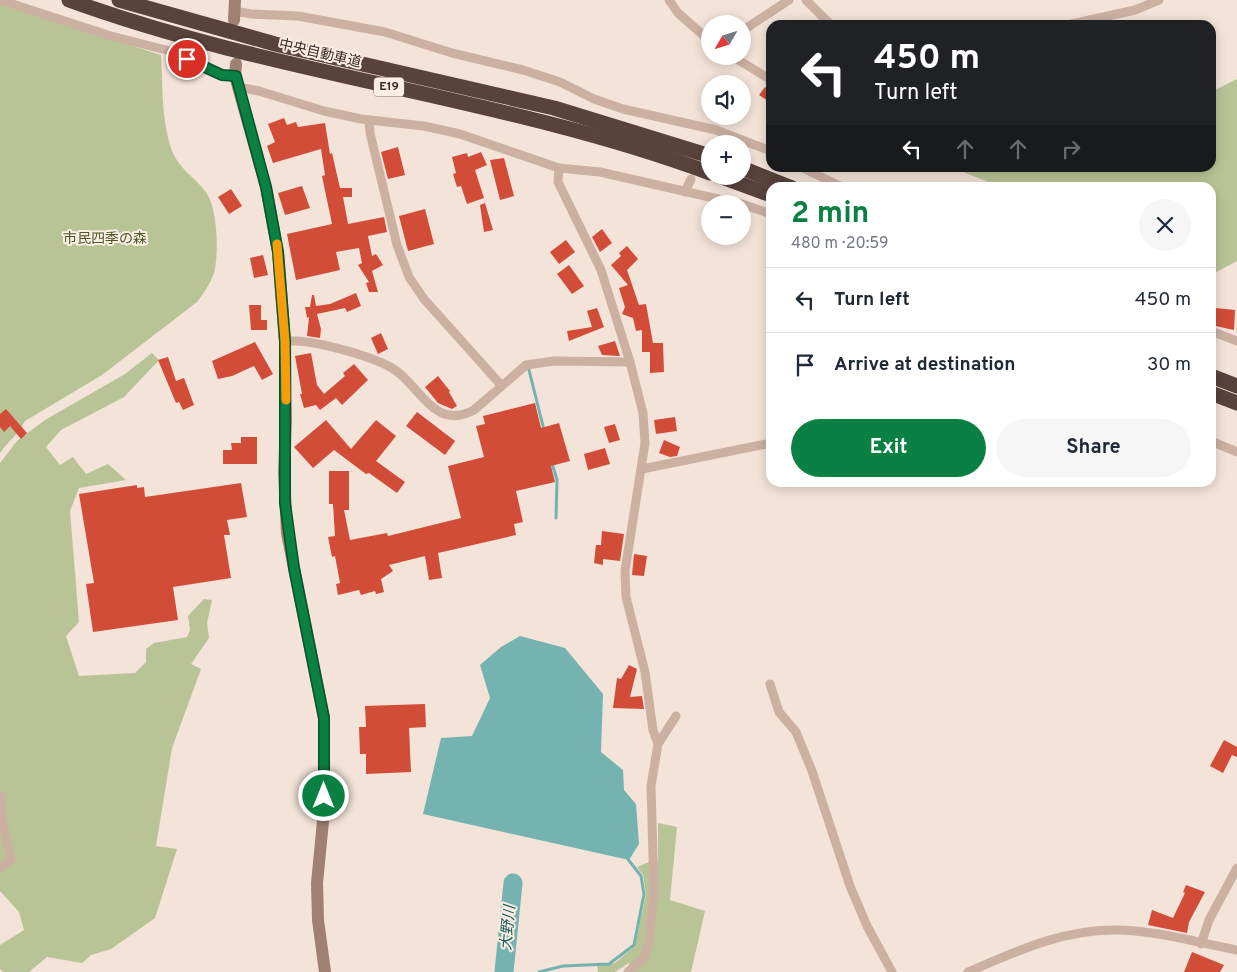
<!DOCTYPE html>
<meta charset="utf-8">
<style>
:root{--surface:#fff;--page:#f6f6f7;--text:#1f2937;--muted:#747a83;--line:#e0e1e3;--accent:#0b8043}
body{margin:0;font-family:Overpass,"Noto Sans JP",sans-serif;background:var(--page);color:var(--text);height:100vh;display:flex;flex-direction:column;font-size:19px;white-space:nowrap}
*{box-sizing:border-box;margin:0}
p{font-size:16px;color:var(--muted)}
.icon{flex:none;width:28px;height:28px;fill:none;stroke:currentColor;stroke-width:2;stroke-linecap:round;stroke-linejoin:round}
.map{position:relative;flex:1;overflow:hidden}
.details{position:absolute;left:766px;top:182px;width:450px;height:305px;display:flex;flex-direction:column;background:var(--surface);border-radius:15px;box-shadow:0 2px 12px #0003}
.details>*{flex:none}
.hud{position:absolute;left:766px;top:20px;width:450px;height:152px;border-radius:15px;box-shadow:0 2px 12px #0003;background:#202124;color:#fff;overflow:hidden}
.needle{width:32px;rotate:231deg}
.fabs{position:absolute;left:701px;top:15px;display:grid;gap:10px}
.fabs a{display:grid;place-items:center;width:50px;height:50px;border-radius:50%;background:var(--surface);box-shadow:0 2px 12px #0003;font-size:25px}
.pin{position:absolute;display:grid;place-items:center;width:42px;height:42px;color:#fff;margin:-21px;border:2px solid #fff;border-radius:50%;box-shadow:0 1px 5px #0007}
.me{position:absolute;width:55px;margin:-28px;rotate:0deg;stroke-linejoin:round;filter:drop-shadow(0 0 4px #0008)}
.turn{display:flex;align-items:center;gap:18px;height:105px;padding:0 25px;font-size:22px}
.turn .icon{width:65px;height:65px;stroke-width:2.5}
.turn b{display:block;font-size:35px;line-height:42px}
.lanes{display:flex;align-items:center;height:48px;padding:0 25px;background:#0003;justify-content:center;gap:25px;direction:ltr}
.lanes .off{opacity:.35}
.round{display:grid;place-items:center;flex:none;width:52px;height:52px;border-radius:26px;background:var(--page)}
.headline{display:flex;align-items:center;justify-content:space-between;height:85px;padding:0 25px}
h1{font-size:30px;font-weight:700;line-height:38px;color:var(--accent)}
.button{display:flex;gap:10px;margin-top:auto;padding:10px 25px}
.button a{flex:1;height:58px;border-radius:30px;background:var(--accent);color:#fff;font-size:20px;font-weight:700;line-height:58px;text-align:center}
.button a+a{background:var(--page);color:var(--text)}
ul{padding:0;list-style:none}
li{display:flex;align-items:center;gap:15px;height:65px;padding:0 25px;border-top:1px solid var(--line)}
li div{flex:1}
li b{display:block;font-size:19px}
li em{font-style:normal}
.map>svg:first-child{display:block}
.green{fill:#b9c496}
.water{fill:#74b3af}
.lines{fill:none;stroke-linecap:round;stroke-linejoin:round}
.stream{stroke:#74b3af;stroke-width:3}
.river{stroke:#74b3af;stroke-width:19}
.building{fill:#d14d38}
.street{stroke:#ccb1a3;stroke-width:9}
.secondary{stroke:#a07f74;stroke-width:12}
.highway{stroke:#58423c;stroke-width:15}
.route-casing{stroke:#07532c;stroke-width:12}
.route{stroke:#0b8043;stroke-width:9}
.slow{stroke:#f59e0b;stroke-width:9}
.labels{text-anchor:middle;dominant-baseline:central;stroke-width:4;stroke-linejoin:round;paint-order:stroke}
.shield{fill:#fbeee4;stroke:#71645e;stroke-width:1}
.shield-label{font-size:12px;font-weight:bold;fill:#362925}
.street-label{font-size:14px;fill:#362925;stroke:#fbeee4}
.park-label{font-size:14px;fill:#4a5727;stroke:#fbeee4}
.water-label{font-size:15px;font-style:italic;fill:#175c59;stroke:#fbeee4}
</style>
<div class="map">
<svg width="1237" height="972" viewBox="0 0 1237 972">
<rect width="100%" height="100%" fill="#f3e3d8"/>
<g class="green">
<path d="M0,4L161,55C163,88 161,122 173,153C180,169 195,178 205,191C218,207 219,253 214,273C210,284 204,293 197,302L102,375L25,421C19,434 8,441 0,453Z"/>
<path d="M1237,79V261L1211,275V188L1001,187L953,168H1211V92Z"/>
<path d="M152,353L159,360L124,397L61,430L46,447L60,465L73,457L86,474L108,464L126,480L79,488L70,511L79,622L66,636L79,676L135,673L146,662V649L154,643L187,637L190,630L188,616L204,599L212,600L207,623L209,638L191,664L201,669L172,748L156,846L177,849L155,918L111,949L91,955L82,963L47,957L29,972H3L0,969V945L24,930L19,912L0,891V463L17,441L45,420L125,374Z"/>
<path d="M658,823L677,827L670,900L705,911L691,972H630L629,963L615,972H598L597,966L615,963L635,946L646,894L643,875L637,867L649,862L658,861Z"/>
</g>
<path class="water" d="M520,636L565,648L603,694L601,752L623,770L624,790L636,804L639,844L629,860L423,814L441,738L472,736L490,698L480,665L501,647Z"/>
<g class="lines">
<g class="stream">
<path d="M529,370L544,430"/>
<path d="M552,463L557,480L556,518"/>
<path d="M539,972L563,966L609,964L634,945L644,894L641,876L627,858"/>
</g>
<path class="river" d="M504,972L513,883"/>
</g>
<g class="building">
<path d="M765,87L771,91V103L759,95Z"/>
<path d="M284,118L287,125L296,122L298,127L325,123L330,154L332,153L340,188H352V197H343L348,224L384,217L387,232L368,236L372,256L376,254L383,265L372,271L378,292H369L366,283L369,282L358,265L362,263L359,248L336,252L340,270L296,280L287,234L332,224L322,176L325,175L321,149L273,163L267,146L275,142L268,124Z"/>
<path d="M398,147L405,175L388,179L381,152Z"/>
<path d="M481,152L487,165L475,170L484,198L467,204L461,186L457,187L453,174L456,173L452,157L467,153L468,157Z"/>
<path d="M504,158L514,196L500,200L490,160Z"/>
<path d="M302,186L310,208L285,215L278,193Z"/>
<path d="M231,189L242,206L229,214L218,197Z"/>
<path d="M485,203L493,230L484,232L480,205Z"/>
<path d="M425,209L434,244L408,251L399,216Z"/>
<path d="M602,229L612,243L600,252L592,237Z"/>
<path d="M566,240L575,252L559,264L550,252Z"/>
<path d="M627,246L638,259L627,270L639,305L646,304L653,343H663L664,372L650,373V352H642V330L636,331L633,318L622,314L625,307L619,288L628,285L611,265L621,256L619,253Z"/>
<path d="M263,255L268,275L254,278L250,258Z"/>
<path d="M569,265L584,286L572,294L557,274Z"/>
<path d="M356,293L361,306L347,312L345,308L317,314L321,329L320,338L307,336L309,317L307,318L305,307H310L312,295H314L316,306L330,304Z"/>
<path d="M249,305H261V320H267V330H251Z"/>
<path d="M597,308L604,327L569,341L567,331L592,327L587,311Z"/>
<path d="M1216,308L1235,310L1234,330L1211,325V310Z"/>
<path d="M381,333L388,349L378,354L371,338Z"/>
<path d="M615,341L620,356L602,355L598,346Z"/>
<path d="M255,342L273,374L262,380L254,366L232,376L218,379L212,361Z"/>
<path d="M311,353L317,385L324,394L345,376L343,373L354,364L368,380L342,405L336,398L320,410L316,405L304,408L300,394H302L295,356Z"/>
<path d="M168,357L176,381L184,378L194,405L183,410L179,402L176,403L158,360Z"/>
<path d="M438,376L450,391L449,392L457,406L452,409L438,403L425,387Z"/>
<path d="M535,403L541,428L559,423L570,461L551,466L555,482L516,491L523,522L514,524L516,535L438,553L442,578L429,580L425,556L389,565L393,571L381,579L384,592L376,594L375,591L361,595L359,590L338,595L336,584L340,583L335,556L332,557L328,537L335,536L333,504H329V471H349V510H344L350,540L387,533L388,536L461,518L448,466L484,457L476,426L485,424L483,416Z"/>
<path d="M6,409L27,433L21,439L10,426L4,432L0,427V414Z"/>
<path d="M417,412L455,441L445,455L406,426Z"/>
<path d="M675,417L677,431L656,434L654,420Z"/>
<path d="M326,420L351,449L376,420L396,436L376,461L405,482L397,493L369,473L366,474L334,450L313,468L294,447Z"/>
<path d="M615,424L620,440L609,443L604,427Z"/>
<path d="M241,437H257V464H223V450H232L231,443H241Z"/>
<path d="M664,440L680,447L677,456L670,457L659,453Z"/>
<path d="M605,448L610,464L588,470L584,454Z"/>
<path d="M241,483L247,517L227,520L230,535H224L231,578L173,587L178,620L93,632L86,584L94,583L79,494L137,485V488L144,487L145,497Z"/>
<path d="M602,531L624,534L620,561L603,559V565L594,563L596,545H601Z"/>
<path d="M634,554L647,556L644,576L632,575Z"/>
<path d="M629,665L637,669L630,697L642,696L644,709L613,708L617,678L621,679Z"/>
<path d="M425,704L426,727L409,728L411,772L366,774V754H360L359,727H366L365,706Z"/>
<path d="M1224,740L1237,747V757L1232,755L1223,773L1210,766Z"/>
<path d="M1186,885L1205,892L1189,922L1187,933L1148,925L1152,910L1173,918L1185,893L1183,892Z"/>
<path d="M1192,952L1224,965L1220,972H1184Z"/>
</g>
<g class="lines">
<g class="street">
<path d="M0,0L111,36L170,51L222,75L235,76"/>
<path d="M669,0L678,13L710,41"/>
<path d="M806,0L831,25"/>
<path d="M235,11L251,14L298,16L385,32L452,53L523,70L560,82L594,99L623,109L716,130L771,151"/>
<path d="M1067,25L1135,10L1159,0"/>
<path d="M742,31L789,0"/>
<path d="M732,56L771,80"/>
<path d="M238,87L259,91L324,111L361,119L424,126L460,134L559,168L600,172L740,204"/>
<path d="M369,120L370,133L397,245L409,277L424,299L501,385"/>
<path d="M559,168L558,182L601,270L630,362L643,413L645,443L625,571L626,597L645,672L653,730L658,744L651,786L654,892L649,943L644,958L628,972"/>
<path d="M803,168L844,188"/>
<path d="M685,192L691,179"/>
<path d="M742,204L771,214"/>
<path d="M1211,331L1237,341"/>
<path d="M285,341C311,339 369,355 392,368C420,384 433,432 474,410L526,365L554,361L630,362"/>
<path d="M1211,441L1237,452"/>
<path d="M642,469L771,443"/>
<path d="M770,684L779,712L796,732L812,771L850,886L867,926L892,972"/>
<path d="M658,744L676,716"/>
<path d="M0,795L2,819L11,859L0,869"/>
<path d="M1201,944L1209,920L1237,868"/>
<path d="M968,972C1015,952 1061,930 1113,930C1151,929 1199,943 1237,950"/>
</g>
<g class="secondary">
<path d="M234,20L235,0"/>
<path d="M236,64L235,76L266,187L278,252L285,341L286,420L284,473L287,533L324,718V811L317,883L318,920L325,972"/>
</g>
<g class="highway">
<path d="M69,0C277,76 502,96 710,173"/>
<path d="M119,0L275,44L554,108L710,156"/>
<path d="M742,168L792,188"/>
<path d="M719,176L771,195"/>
<path d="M1211,376L1237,386"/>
<path d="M1211,393L1237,403"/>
</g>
</g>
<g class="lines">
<g class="route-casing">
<path id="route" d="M187,59L222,75L236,76L266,187L278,252L285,341V503L294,568L324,718V796"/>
</g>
<use href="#route" class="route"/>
<path class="slow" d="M277,244L285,341L286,400"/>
</g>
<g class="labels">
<rect class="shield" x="374" y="77.5" width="30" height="19" rx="4"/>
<g class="shield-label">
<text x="389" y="87">E19</text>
</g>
<g class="street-label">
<text transform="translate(320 54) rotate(13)">中央自動車道</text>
</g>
<g class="park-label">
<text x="105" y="239">市民四季の森</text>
</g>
<g class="water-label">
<text transform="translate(509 928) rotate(-85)">大野川</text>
</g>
</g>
</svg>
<div class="fabs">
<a><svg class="needle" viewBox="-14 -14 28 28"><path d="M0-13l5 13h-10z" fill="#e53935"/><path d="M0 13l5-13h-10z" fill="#747a83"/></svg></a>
<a><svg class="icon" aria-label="sound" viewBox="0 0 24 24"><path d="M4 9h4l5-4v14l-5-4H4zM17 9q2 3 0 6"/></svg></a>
<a>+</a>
<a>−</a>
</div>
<div class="pin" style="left:187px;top:59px;background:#d93025"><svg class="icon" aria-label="arrive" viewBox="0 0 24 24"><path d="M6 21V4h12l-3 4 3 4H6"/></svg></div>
<svg class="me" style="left:324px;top:796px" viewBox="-20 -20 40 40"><circle r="17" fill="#0b8043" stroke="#fff" stroke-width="3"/><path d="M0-11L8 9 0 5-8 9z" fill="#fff"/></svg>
<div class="hud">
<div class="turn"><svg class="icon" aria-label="left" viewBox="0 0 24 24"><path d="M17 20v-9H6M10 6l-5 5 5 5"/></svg><div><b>450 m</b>Turn left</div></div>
<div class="lanes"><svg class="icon" aria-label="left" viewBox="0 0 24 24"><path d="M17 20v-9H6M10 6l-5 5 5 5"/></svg><svg class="icon off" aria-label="ahead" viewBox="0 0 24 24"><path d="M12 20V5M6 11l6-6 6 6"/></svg><svg class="icon off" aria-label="ahead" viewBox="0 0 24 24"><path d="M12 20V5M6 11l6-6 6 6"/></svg><svg class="icon off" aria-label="right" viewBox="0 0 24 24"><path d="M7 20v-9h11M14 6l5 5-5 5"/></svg></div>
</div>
<section class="details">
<div class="headline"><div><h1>2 min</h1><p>480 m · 20:59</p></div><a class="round"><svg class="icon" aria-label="close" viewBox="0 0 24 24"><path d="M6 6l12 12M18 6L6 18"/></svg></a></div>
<ul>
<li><svg class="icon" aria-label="left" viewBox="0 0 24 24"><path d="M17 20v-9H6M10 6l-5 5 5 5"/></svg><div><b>Turn left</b></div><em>450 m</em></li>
<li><svg class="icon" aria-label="arrive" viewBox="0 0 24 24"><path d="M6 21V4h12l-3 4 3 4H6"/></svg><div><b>Arrive at destination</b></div><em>30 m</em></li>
</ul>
<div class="button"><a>Exit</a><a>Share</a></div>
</section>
</div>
